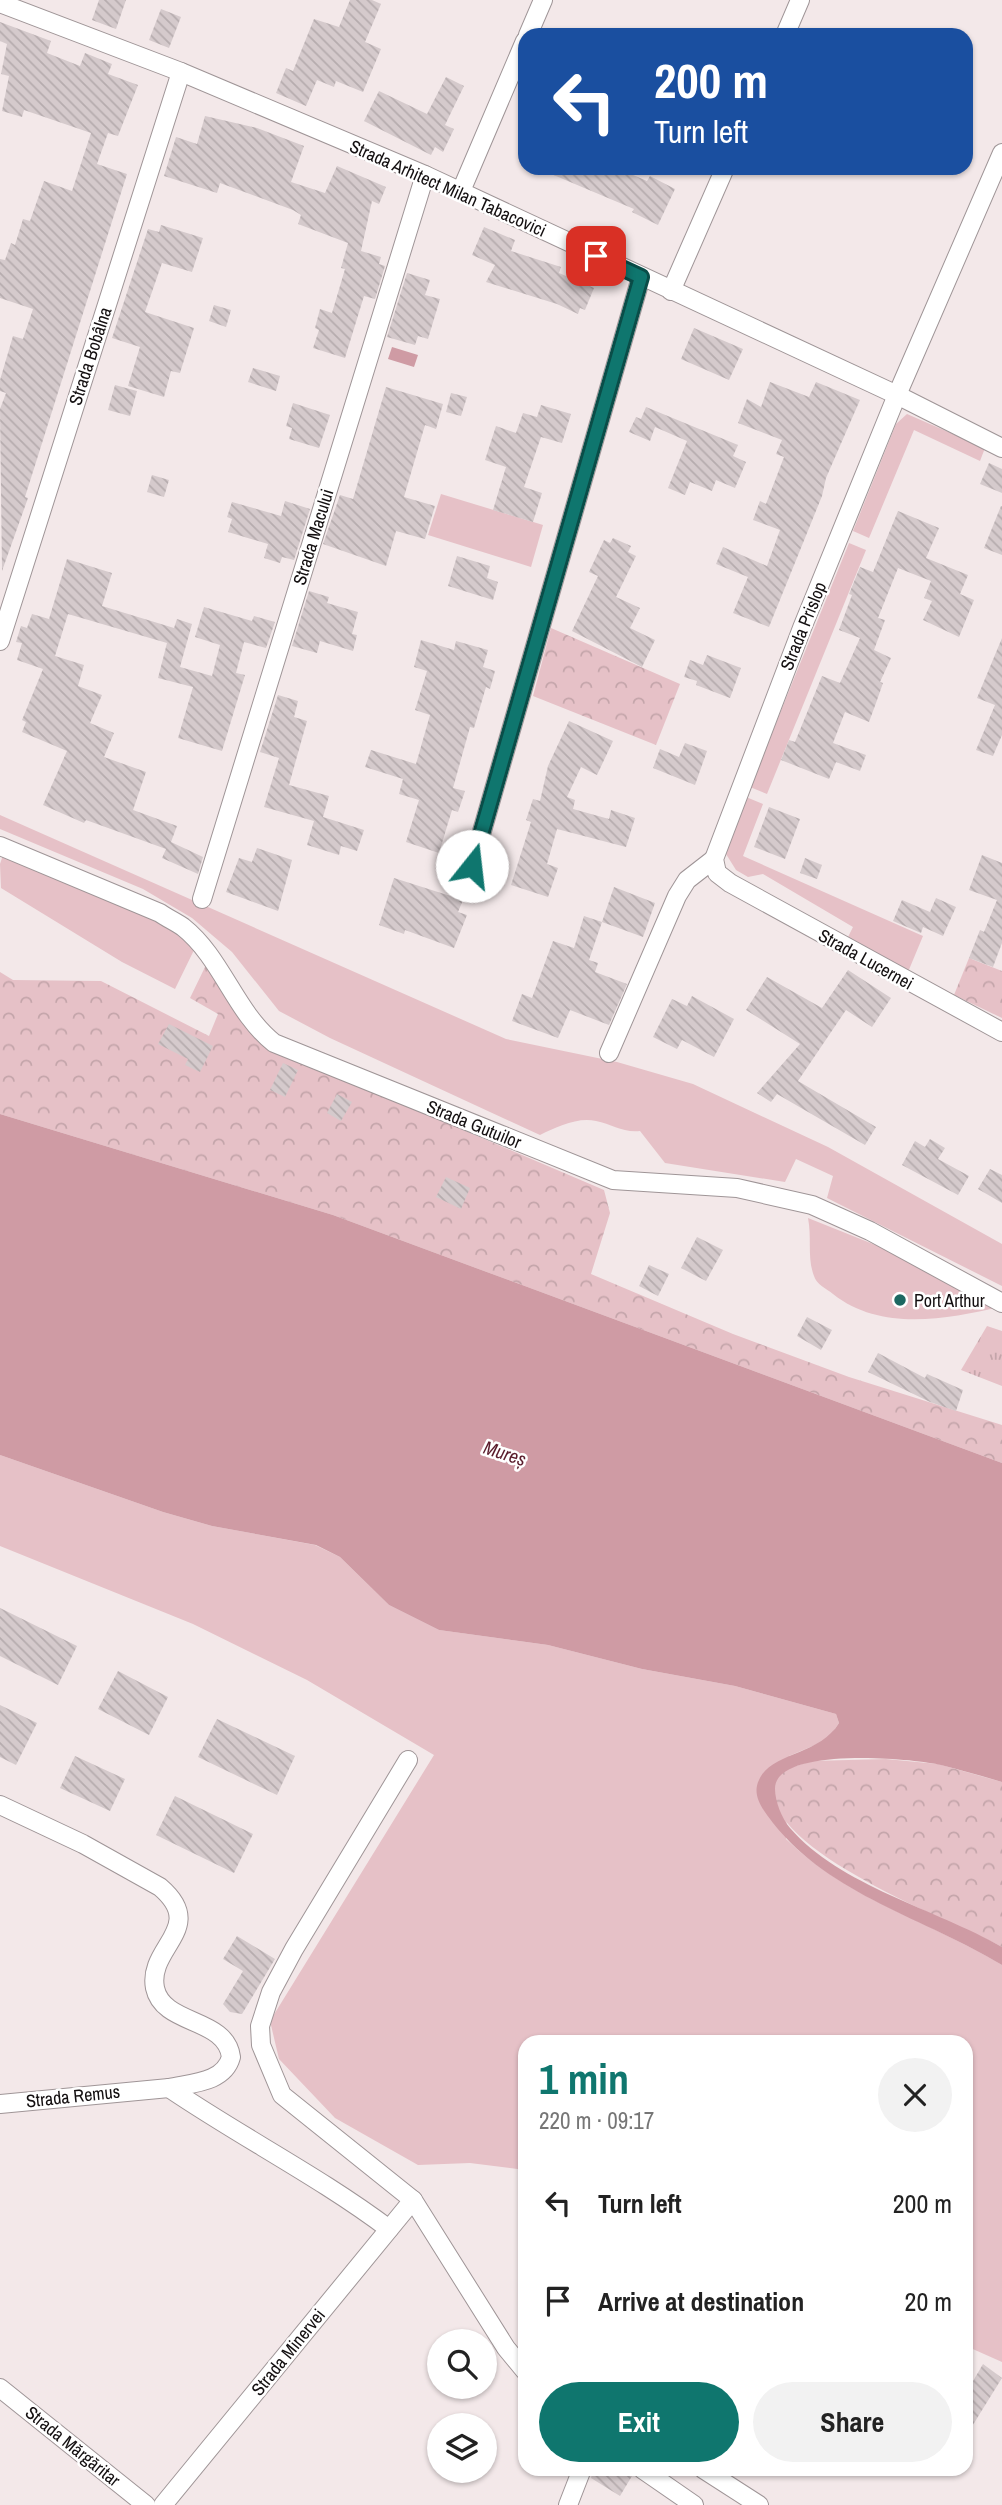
<!DOCTYPE html>
<meta charset="utf-8">
<style>
:root{--surface:#fff;--page:#f2f2f2;--text:#222;--muted:#767676;--accent:#0f766e}
body{margin:0;font-family:"Archivo Narrow",sans-serif;background:var(--page);color:var(--text);height:100vh;display:flex;flex-direction:column;font-size:26px;white-space:nowrap}
*{box-sizing:border-box;margin:0}
p{font-size:23px;color:var(--muted)}
.icon{flex:none;width:38px;height:38px;fill:none;stroke:currentColor;stroke-width:2;stroke-linecap:round;stroke-linejoin:round}
.map{position:relative;flex:1;overflow:hidden}
.sheet{position:absolute;left:518px;top:2035px;width:455px;height:441px;display:flex;flex-direction:column;background:var(--surface);border-radius:21px;box-shadow:0 2px 5px #0004}
.sheet>*{flex:none}
.banner{position:absolute;left:518px;top:28px;width:455px;height:147px;border-radius:21px;box-shadow:0 2px 5px #0004;background:#1a4fa0;color:#fff;overflow:hidden}
.buttons{position:absolute;left:427px;top:2329px;display:grid;gap:14px}
.buttons a{display:grid;place-items:center;width:70px;height:70px;border-radius:50%;background:var(--surface);box-shadow:0 2px 5px #0004;font-size:35px}
.pin{position:absolute;display:grid;place-items:center;width:60px;height:60px;color:#fff;margin:-30px;border-radius:14px;box-shadow:0 4px 10px #0006}
.me{position:absolute;width:77px;margin:-38px;rotate:16deg;stroke-linejoin:round;filter:drop-shadow(0 0 5px #0008)}
.turn{display:flex;align-items:center;gap:24px;height:147px;padding:0 21px;font-size:32px}
.turn .icon{width:91px;height:91px;stroke-width:2.5}
.turn b{display:block;font-size:49px;line-height:60px}
.round{display:grid;place-items:center;flex:none;width:74px;height:74px;border-radius:37px;background:var(--page)}
.summary{display:flex;align-items:center;justify-content:space-between;height:119px;padding:0 21px}
h1{font-size:42px;font-weight:800;line-height:52px;color:var(--accent)}
.action{display:flex;gap:14px;margin-top:auto;padding:14px 21px}
.action a{flex:1;height:80px;border-radius:42px;background:var(--accent);color:#fff;font-size:28px;font-weight:800;line-height:80px;text-align:center}
.action a+a{background:var(--page);color:var(--text)}
ul{padding:0;list-style:none}
li{display:flex;align-items:center;gap:21px;height:98px;padding:0 21px}
li div{flex:1}
li b{display:block;font-size:26px}
li em{font-style:normal}
.map>svg:first-child{display:block}
.grass{fill:#e6c1c7}
.forest{fill:url(#forest-crowns)}
.park{fill:url(#park-tufts)}
.water{fill:#cf9ba4}
.building{fill:url(#building-back-hatch)}
.lines{fill:none;stroke-linecap:round;stroke-linejoin:round}
.street-casing{stroke:#9f9597;stroke-width:20}
.street{stroke:#fff;stroke-width:18}
.route-casing{stroke:#0a4d48;stroke-width:18}
.route{stroke:#0f766e;stroke-width:12}
.poi-dot{fill:#1c6761;stroke:#fff;stroke-width:2.5}
.labels{text-anchor:middle;dominant-baseline:central;stroke-width:5;stroke-linejoin:round;paint-order:stroke}
.street-label{font-size:18px;fill:#130f10;stroke:#fff}
.poi-label{font-size:18px;fill:#130f10;stroke:#fff;text-anchor:start}
.water-label{font-size:19px;font-style:italic;fill:#5a1c2c;stroke:#fff}
</style>
<div class="map">
<svg width="1002" height="2505" viewBox="0 0 1002 2505">
<defs>
<pattern id="forest-crowns" width="20" height="18" patternUnits="userSpaceOnUse" patternTransform="scale(1.75)"><rect width="20" height="18" fill="#e6c1c7"/><path d="M2 6a3 3 0 1 1 6 0M12 15a3 3 0 1 1 6 0" fill="none" stroke="#c4a5aa"/></pattern>
<pattern id="park-tufts" width="24" height="20" patternUnits="userSpaceOnUse" patternTransform="scale(1.75)"><rect width="24" height="20" fill="#e6c1c7"/><path d="M3 7l-1-3M5 7V3M7 7l1-3M15 17l-1-3M17 17v-4M19 17l1-3" fill="none" stroke="#c4a5aa"/></pattern>
<pattern id="building-back-hatch" width="6" height="6" patternUnits="userSpaceOnUse" patternTransform="scale(1.75)"><rect width="6" height="6" fill="#d5cacc"/><path d="M-1 5l2 2M0 0l6 6M5-1l2 2" fill="none" stroke="#b6acae"/></pattern>
</defs>
<rect width="100%" height="100%" fill="#f3e8e9"/>
<g class="grass">
<path d="M907,414L985,448L980,461L914,430L869,538L853,531L896,424Z"/>
<path d="M441,494L543,525L531,567L428,535Z"/>
<path d="M849,543L866,550L767,794L750,787Z"/>
<path d="M746,797L763,804L743,856L923,936L908,972L847,939L853,927L763,874L748,877L736,870L726,854Z"/>
<path d="M0,815L506,1039L617,1062L693,1084L828,1147L1002,1244V1286L827,1198L833,1176L796,1159L785,1182L665,1163L640,1131C623,1133 612,1124 596,1121C577,1117 557,1127 540,1135L330,1038L279,1011L232,952L192,918L143,889L0,829Z"/>
<path d="M4,852C69,879 143,900 195,948L175,989L122,962L1,888L0,864Z"/>
<path d="M808,1218L888,1250L1000,1307C946,1319 881,1332 833,1294C827,1289 816,1284 814,1276C807,1258 812,1238 808,1218Z"/>
<path d="M0,1455L163,1512L212,1526L315,1545L340,1557L389,1605L439,1630L548,1645L642,1669L735,1686L836,1714L839,1723L827,1740L789,1756L786,1839C847,1899 930,1921 1002,1965V2362L966,2346V2042H525V2170L470,2163L418,2165L335,2118L279,2059L270,2021L434,1755L307,1680L193,1624L0,1546Z"/>
</g>
<g class="forest">
<path d="M551,628L680,684L656,745L533,696Z"/>
<path d="M969,958L1002,971V1018L954,995Z"/>
<path d="M206,965L245,1026L276,1050L604,1190L610,1213L591,1274L733,1334L849,1377L1002,1425V1463L333,1215L0,1114V972L13,980L101,981L209,1036L218,1014L190,998Z"/>
<path d="M886,1759L938,1764L1002,1782V1947C964,1925 723,1837 784,1770L811,1761Z"/>
</g>
<path class="park" d="M987,1326L1002,1331V1386L961,1370Z"/>
<g class="water">
<path d="M392,347L418,355L414,367L388,359Z"/>
<path d="M0,1114L333,1215L1002,1463V1782C982,1776 961,1770 941,1765C912,1758 774,1746 775,1789C775,1801 782,1819 790,1828C840,1886 936,1909 1002,1947V1965C925,1918 831,1896 773,1823C764,1811 751,1796 759,1780C771,1752 819,1756 839,1723L836,1714L735,1686L642,1669L548,1645L439,1630L389,1605L340,1557L316,1545L212,1526L163,1512L0,1455Z"/>
</g>
<g class="building">
<path d="M99,0H126L116,29L92,20Z"/>
<path d="M350,0H372L381,4L365,42L381,49L363,92L336,81L334,87L317,80L306,106L276,93L286,68L293,71L314,19L339,27Z"/>
<path d="M161,9L181,17L169,48L149,40Z"/>
<path d="M0,22L51,41L47,53L80,66L85,53L112,64L108,74L138,85L118,136L108,133L97,164L127,174L25,497L28,498L2,571L0,409L6,393L0,391V380L13,336L23,339L33,309L0,298V259L5,260L11,243L15,245L23,219L30,221L44,181L72,191L91,133L24,110L22,117L2,111L9,76L1,74L7,44L0,41Z"/>
<path d="M446,77L464,86L445,125L454,129L443,152L435,147L431,155L364,121L379,91L427,114Z"/>
<path d="M205,116L257,128L304,146L291,182L325,193L337,166L386,187L379,204L372,201L361,251L381,257L379,264L385,266L375,299L364,296L345,358L313,348L319,330L315,328L320,309L332,313L345,269L341,268L348,243L298,224L301,215L293,210L220,183L217,193L164,176L176,137L197,144Z"/>
<path d="M537,168H617L647,181L650,176L675,189L658,225L632,212L634,209Z"/>
<path d="M161,225L203,238L192,272L162,263L145,312L194,328L180,373L171,371L164,397L128,386L140,347L112,338L148,229L159,232Z"/>
<path d="M484,227L515,240L511,251L561,267L559,273L594,288L585,310L580,308L578,314L557,304L486,282L495,265L472,255Z"/>
<path d="M407,273L430,280L425,295L440,299L428,339L418,336L415,345L387,337Z"/>
<path d="M214,305L231,310L226,327L209,321Z"/>
<path d="M694,328L743,349L729,380L681,359Z"/>
<path d="M253,368L280,376L276,391L248,382Z"/>
<path d="M770,382L809,397L816,382L860,400L826,478L822,496L769,627L733,613L748,577L716,564L723,547L767,566L780,530L753,520L760,501L766,504L784,457L776,454L782,440L738,423L747,399L761,407Z"/>
<path d="M115,385L137,391L130,416L108,410Z"/>
<path d="M386,387L443,404L436,429L425,425L404,497L435,506L425,539L396,531L386,566L323,544L340,495L353,499Z"/>
<path d="M451,393L467,397L461,416L446,412Z"/>
<path d="M293,403L330,415L319,448L289,439L292,428L286,426Z"/>
<path d="M541,405L571,414L562,443L541,437L524,487L542,493L533,522L493,510L506,467L485,460L496,426L516,433L523,413L537,417Z"/>
<path d="M646,407L738,445L733,456L746,462L735,488L716,480L712,491L690,482L685,495L668,488L687,441L655,427L650,441L629,432L636,417L641,419Z"/>
<path d="M989,463L1002,469V493L980,484Z"/>
<path d="M152,475L169,480L164,497L147,492Z"/>
<path d="M285,501L310,509L294,560L282,557L280,563L264,558L268,544L228,532L232,519L227,517L232,502L281,516Z"/>
<path d="M1001,506H1002V555L984,548Z"/>
<path d="M898,511L939,528L926,558L968,575L960,594L974,600L959,637L923,620L932,601L924,598L931,581L898,568L878,618L885,620L874,650L891,658L880,682L883,683L876,703L869,722L845,712L833,743L866,755L860,771L836,762L829,779L781,760L789,740L795,742L822,676L840,683L860,638L839,630L852,595L849,594L860,567L873,572Z"/>
<path d="M613,538L631,546L628,552L636,556L616,597L640,608L630,628L655,640L642,667L572,631L598,576L589,572L604,540L610,543Z"/>
<path d="M457,556L490,566L487,578L498,582L493,600L448,586Z"/>
<path d="M67,559L112,573L102,606L174,628L177,619L192,624L180,667L212,676L220,645L195,637L204,607L252,621L254,616L275,622L266,648L244,642L236,673L245,675L222,751L178,738L193,687L158,678L167,643L68,614L55,656L84,665L78,686L102,695L90,723L114,733L104,757L146,772L133,810L177,826L171,842L203,857L198,874L162,858L166,849L86,820L84,823L43,805L67,751L22,732L26,722L22,720L43,669L17,660L22,643L16,642L21,626L27,628L32,614L49,619Z"/>
<path d="M309,591L329,597L327,603L358,612L352,634L357,635L353,651L320,641L317,653L292,646Z"/>
<path d="M1002,638V735L993,756L976,750L995,705L977,698Z"/>
<path d="M421,640L454,650L456,641L488,650L483,667L495,671L490,689L486,687L474,728L470,727L453,788L465,791L458,812L452,810L439,853L406,842L419,800L399,794L403,779L365,767L371,750L416,764L430,715L415,710L427,671L414,667Z"/>
<path d="M707,655L741,668L730,698L696,685L697,681L684,677L690,660L703,665Z"/>
<path d="M278,695L298,701L294,717L307,721L289,785L329,796L323,817L364,830L357,851L341,846L339,855L307,845L314,821L264,807L279,758L260,752Z"/>
<path d="M569,721L613,741L597,775L581,767L567,797L575,800L573,809L609,819L611,810L635,818L626,847L557,829L547,864L558,868L548,897L511,885L531,822L526,820L533,799L540,801L548,766Z"/>
<path d="M685,743L707,751L695,785L653,768L660,749L679,757Z"/>
<path d="M769,807L800,819L785,859L754,847Z"/>
<path d="M257,848L292,860L278,911L226,892L239,858L252,862Z"/>
<path d="M982,855L1002,863V943L993,967L969,958L980,930L984,932L997,900L969,890Z"/>
<path d="M805,858L822,865L817,879L800,873Z"/>
<path d="M394,878L463,900L458,912L467,915L454,948L405,930L404,934L379,925Z"/>
<path d="M614,887L655,903L643,937L602,922Z"/>
<path d="M936,898L956,907L943,936L923,927L921,933L893,921L902,900L930,912Z"/>
<path d="M584,916L602,922L589,960L598,963L595,972L627,984L609,1025L570,1010L558,1038L512,1021L522,994L532,998L553,941L574,948Z"/>
<path d="M848,970L891,998L872,1027L846,1010L798,1081L876,1127L865,1145L777,1094L771,1102L757,1093L800,1044L746,1010L767,977L822,1008Z"/>
<path d="M692,996L734,1019L714,1057L682,1040L677,1049L653,1037L672,999L687,1006Z"/>
<path d="M169,1024L213,1046L200,1072L185,1065L188,1059L158,1044Z"/>
<path d="M283,1063L298,1070L285,1097L270,1090Z"/>
<path d="M337,1094L352,1102L341,1121L327,1113Z"/>
<path d="M930,1139L945,1148L938,1159L969,1176L958,1195L902,1165L915,1141L925,1147Z"/>
<path d="M990,1169L1002,1175V1203L978,1189Z"/>
<path d="M446,1177L470,1188L461,1209L436,1197Z"/>
<path d="M697,1237L723,1250L706,1281L681,1268Z"/>
<path d="M649,1265L669,1274L658,1296L639,1286Z"/>
<path d="M807,1317L832,1330L821,1350L797,1336Z"/>
<path d="M878,1353L925,1378L927,1374L963,1390L956,1411L930,1402L868,1372Z"/>
<path d="M0,1608L77,1646L58,1685L0,1656Z"/>
<path d="M118,1671L168,1697L149,1735L98,1709Z"/>
<path d="M0,1705L37,1723L16,1765L0,1757Z"/>
<path d="M217,1719L295,1756L277,1795L198,1757Z"/>
<path d="M75,1756L125,1779L110,1811L60,1788Z"/>
<path d="M175,1796L253,1834L234,1873L156,1835Z"/>
<path d="M237,1936L275,1959L242,2014L230,2012L223,2004L243,1971L223,1959Z"/>
<path d="M983,2364L1002,2378L966,2436V2393Z"/>
<path d="M593,2469H622L632,2476L620,2496L591,2478Z"/>
</g>
<g class="lines">
<g class="street-casing">
<g id="street">
<path d="M0,3L181,72L425,175L897,395L1002,448"/>
<path d="M528,35L543,0"/>
<path d="M785,35L800,0"/>
<path d="M1002,153L897,395L802,628L714,859L717,873L730,883L1002,1032"/>
<path d="M461,191L525,41"/>
<path d="M671,291L725,168"/>
<path d="M0,641L181,72"/>
<path d="M0,846L160,913C167,918 176,922 183,927C222,958 235,1012 274,1043L613,1180L737,1188L812,1205L870,1231L1002,1303"/>
<path d="M472,866L641,277"/>
<path d="M202,899L425,175"/>
<path d="M609,1053L677,896L687,880L714,859"/>
<path d="M408,1760L294,1949L271,1992L260,2026L261,2045L282,2095L413,2200L506,2348L525,2371"/>
<path d="M0,1805L83,1844L160,1887C208,1928 147,1947 155,1988C163,2026 226,2017 231,2057C224,2083 191,2083 169,2088C241,2137 320,2177 389,2229"/>
<path d="M0,2104L169,2088"/>
<path d="M0,2388L146,2505"/>
<path d="M642,2469L694,2505"/>
<path d="M703,2469L759,2505"/>
<path d="M163,2505L413,2200"/>
<path d="M568,2505L582,2469"/>
</g>
</g>
<use href="#street" class="street"/>
</g>
<g class="lines">
<g class="route-casing">
<path id="route" d="M472,866L641,277L596,256"/>
</g>
<use href="#route" class="route"/>
</g>
<circle class="poi-dot" cx="900" cy="1300" r="7"/>
<g class="labels">
<g class="street-label">
<text transform="translate(448 188) rotate(24)">Strada Arhitect Milan Tabacovici</text>
<text transform="translate(90 356) rotate(-72)">Strada Bobâlna</text>
<text transform="translate(313 537) rotate(-73)">Strada Macului</text>
<text transform="translate(803 626) rotate(-68)">Strada Prislop</text>
<text transform="translate(866 959) rotate(29)">Strada Lucernei</text>
<text transform="translate(474 1124) rotate(22)">Strada Gutuilor</text>
<text transform="translate(73 2096) rotate(-6)">Strada Remus</text>
<text transform="translate(288 2352) rotate(-51)">Strada Minervei</text>
<text transform="translate(73 2446) rotate(39)">Strada Mărgăritar</text>
</g>
<g class="poi-label">
<text x="914" y="1300">Port Arthur</text>
</g>
<g class="water-label">
<text transform="translate(505 1453) rotate(18)">Mureș</text>
</g>
</g>
</svg>
<div class="buttons">
<a><svg class="icon" aria-label="search" viewBox="0 0 24 24"><circle cx="10" cy="10" r="6"/><path d="M15 15l6 6"/></svg></a>
<a><svg class="icon" aria-label="layers" viewBox="0 0 24 24"><path d="M12 4l9 5-9 5-9-5zM3 14l9 5 9-5"/></svg></a>
</div>
<div class="pin" style="left:596px;top:256px;background:#d93025"><svg class="icon" aria-label="arrive" viewBox="0 0 24 24"><path d="M6 21V4h12l-3 4 3 4H6"/></svg></div>
<svg class="me" style="left:472px;top:866px" viewBox="-20 -20 40 40"><circle r="19" fill="#fff"/><path d="M0-13L10 11 0 6-10 11z" fill="#0f766e"/></svg>
<div class="banner">
<div class="turn"><svg class="icon" aria-label="left" viewBox="0 0 24 24"><path d="M17 20v-9H6M10 6l-5 5 5 5"/></svg><div><b>200 m</b>Turn left</div></div>
</div>
<section class="sheet">
<div class="summary"><div><h1>1 min</h1><p>220 m · 09:17</p></div><a class="round"><svg class="icon" aria-label="close" viewBox="0 0 24 24"><path d="M6 6l12 12M18 6L6 18"/></svg></a></div>
<ul>
<li><svg class="icon" aria-label="left" viewBox="0 0 24 24"><path d="M17 20v-9H6M10 6l-5 5 5 5"/></svg><div><b>Turn left</b></div><em>200 m</em></li>
<li><svg class="icon" aria-label="arrive" viewBox="0 0 24 24"><path d="M6 21V4h12l-3 4 3 4H6"/></svg><div><b>Arrive at destination</b></div><em>20 m</em></li>
</ul>
<div class="action"><a>Exit</a><a>Share</a></div>
</section>
</div>
